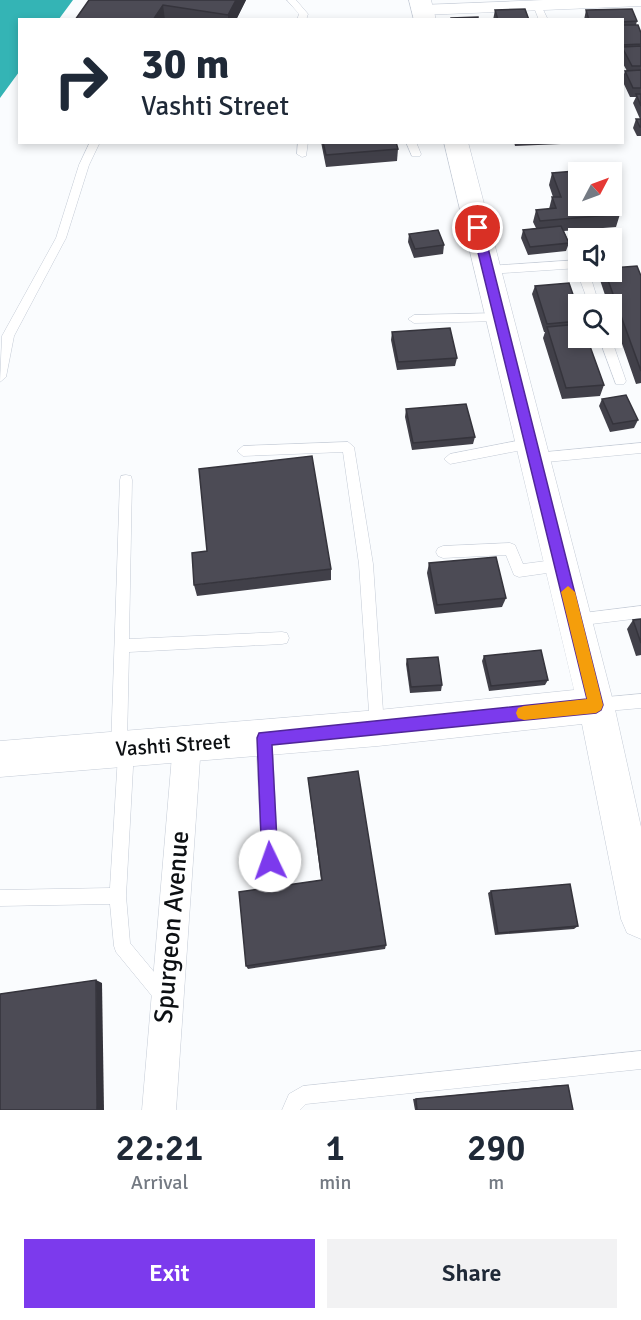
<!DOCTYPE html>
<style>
:root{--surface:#fff;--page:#f2f2f3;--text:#1f2937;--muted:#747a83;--accent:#7c3aed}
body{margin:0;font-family:Signika,sans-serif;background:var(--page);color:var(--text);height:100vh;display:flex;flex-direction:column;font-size:22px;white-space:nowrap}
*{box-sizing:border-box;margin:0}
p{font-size:20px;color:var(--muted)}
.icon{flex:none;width:33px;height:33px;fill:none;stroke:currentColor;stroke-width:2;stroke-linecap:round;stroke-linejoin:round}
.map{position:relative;height:1110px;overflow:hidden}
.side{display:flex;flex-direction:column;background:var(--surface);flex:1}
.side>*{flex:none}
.hud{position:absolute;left:18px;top:18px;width:606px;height:126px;border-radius:0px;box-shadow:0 3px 9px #0003;background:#fff;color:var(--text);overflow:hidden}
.needle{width:39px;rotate:49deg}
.tools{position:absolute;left:568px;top:162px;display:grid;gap:12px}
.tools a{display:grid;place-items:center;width:54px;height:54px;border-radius:0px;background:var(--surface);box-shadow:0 3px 9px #0003;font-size:30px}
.pin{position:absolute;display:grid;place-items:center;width:51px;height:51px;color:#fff;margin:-26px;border:3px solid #fff;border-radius:50%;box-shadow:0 2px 6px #0007}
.me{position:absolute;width:66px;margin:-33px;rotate:357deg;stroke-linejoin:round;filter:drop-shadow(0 0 4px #0008)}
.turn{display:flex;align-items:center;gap:21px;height:126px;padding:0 24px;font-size:27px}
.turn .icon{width:78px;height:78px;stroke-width:2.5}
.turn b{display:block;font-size:42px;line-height:51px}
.eta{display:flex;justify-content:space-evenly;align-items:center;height:102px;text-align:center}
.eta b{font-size:36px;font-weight:600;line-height:42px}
.cta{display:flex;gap:12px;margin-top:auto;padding:12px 24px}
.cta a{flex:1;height:69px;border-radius:0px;background:var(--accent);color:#fff;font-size:24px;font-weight:600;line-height:69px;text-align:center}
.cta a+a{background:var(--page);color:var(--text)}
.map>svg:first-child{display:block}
.water{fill:#34b4b5}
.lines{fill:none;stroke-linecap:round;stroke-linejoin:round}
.lane-casing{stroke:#c4cbd6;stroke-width:1}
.street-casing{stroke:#c4cbd6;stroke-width:1}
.secondary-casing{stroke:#c4cbd6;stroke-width:1}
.lane{fill:#fff;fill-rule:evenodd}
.street{fill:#fff;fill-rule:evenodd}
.secondary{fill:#fff;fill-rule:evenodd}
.wall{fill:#414049}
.shaded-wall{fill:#35343c}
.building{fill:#4c4b55;stroke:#35343c;stroke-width:1.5}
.route{fill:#7c3aed;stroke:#51269a;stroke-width:1.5}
.slow{fill:#f59e0b}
.labels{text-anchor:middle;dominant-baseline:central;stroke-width:6;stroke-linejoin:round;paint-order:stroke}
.street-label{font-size:21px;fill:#0d1013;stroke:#fff}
.near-street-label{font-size:26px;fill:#0d1013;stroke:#fff}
</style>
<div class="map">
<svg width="641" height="1110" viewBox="0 0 641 1110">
<rect width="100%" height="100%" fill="#fafcfe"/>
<path class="water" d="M0,0H73L59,19L20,20L19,72L0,98Z"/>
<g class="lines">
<g class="lane-casing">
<g id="lane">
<path d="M287,0H296L308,14L306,20H297L299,14Z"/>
<path d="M537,2L541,5L548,20H539L533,5Z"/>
<path d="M90,142H100L89,165L66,238L14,336L6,377L0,382L2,336L56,238L79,165Z"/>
<path d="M298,142H308L306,156L302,157L297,154Z"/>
<path d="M406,142H416L421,154L420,156H412Z"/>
<path d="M579,260V268L489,274L483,270L489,266Z"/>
<path d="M579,269V272H589L599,304H589L577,272Z"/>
<path d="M501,313L507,317L501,321L414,323L408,319L414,315Z"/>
<path d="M599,338H611L626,381L624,384H616Z"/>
<path d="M532,438L538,443L532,448L450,464L444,459L450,454Z"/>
<path d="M348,442L354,447L373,564L384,726L382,731L377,733L372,731L370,726L359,564L343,452L243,456L237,451L243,446Z"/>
<path d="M641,443V453L536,463L530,458L536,453Z"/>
<path d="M126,475L131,476L132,480L129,639L282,632L287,633L289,638L287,643L282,644L129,652L127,742L131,744L134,749L126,896L130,943L169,990L172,996L169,1002L163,1005L157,1002L116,952L114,946L110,904L0,906V890L110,888L118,755L114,753L111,748L120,480L121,476Z"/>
<path d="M510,543L515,545L523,564L561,559L566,561L568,565L566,569L561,571L519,577L514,575L506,555L443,558L438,556L436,552L438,548L443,546Z"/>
<path d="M641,606V618L575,626L570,624L568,620L570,616L575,614Z"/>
<path d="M641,694V708L596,712L591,710L589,705L591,700L596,698Z"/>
<path d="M264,731L269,733L272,738L278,861L276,867L270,869L264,867L262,861L256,738L259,733Z"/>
<path d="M641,1051V1069L306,1104L300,1110H282L289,1094L303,1086Z"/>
</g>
</g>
<g class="street-casing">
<g id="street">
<path d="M544,0H641V6L422,15L414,10L422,5Z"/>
<path d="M187,730L197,734L201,744L176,1110H142L173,744L177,734Z"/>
</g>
</g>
<g class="secondary-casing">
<g id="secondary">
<path d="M409,0H431L436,20H414Z"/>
<path d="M444,142H468L614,705L641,827V939L627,933L621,919L582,724L378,746L0,777V741L378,710L574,690Z"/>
</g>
</g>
<use href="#lane" class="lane"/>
<use href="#street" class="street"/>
<use href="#secondary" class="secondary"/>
</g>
<g class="wall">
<path d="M89,0H246L236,20H75Z"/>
<path d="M495,10L529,20H493Z"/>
<path d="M586,10L637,21L636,25L641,44V136H637L633,128L636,119H640L633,103L636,97H630L622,80L625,71H627L622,62V20H584Z"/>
<path d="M321,142H396L398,149L397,161L326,167Z"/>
<path d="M514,142H562L561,144L515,146Z"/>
<path d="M552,173L620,214L616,227L564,231L569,243L566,251L528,255L521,238L523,230L536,228L533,222L536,210L549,209L552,197H553L549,185Z"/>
<path d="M409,234L444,245L443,254L414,258L408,242Z"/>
<path d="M603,272H612L641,276V383L636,384L612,315V304H608L600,280Z"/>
<path d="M535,286L579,312V338L604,385L600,396L562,399L543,338L545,332H544L532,294Z"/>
<path d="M392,332L457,358L455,366L397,370L391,340Z"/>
<path d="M602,399L638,420L634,428L610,432L599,406Z"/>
<path d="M406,409L475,437L473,444L412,450L405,417Z"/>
<path d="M429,563L506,598L502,607L435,614L427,573Z"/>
<path d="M331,569V580L197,596L194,585Z"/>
<path d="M641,619V655L636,656L627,629L633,620Z"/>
<path d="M484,656L548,680L545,685L489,691L482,661Z"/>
<path d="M407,659L442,685L441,691L410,693L406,664Z"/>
<path d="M308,778L386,945L385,949L248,969L246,966L321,880Z"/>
<path d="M491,891L578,926L574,929L495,935L488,893Z"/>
<path d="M561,1085H568L573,1110H415L413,1099Z"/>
</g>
<g class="shaded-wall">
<path d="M236,0H246L236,20H228V15Z"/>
<path d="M163,5L165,20H153Z"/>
<path d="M96,980L102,983L104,1110H97Z"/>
</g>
<g class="building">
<path d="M89,0H236L228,15L163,5L153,20H75Z"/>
<path d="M525,9L529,20H498L495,10Z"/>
<path d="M632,9L637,21L622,22V20H589L586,10Z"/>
<path d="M478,17V20H451V18Z"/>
<path d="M622,25H638L641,33V44L622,45Z"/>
<path d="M641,46V66H632L622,47Z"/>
<path d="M641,70V88H633L625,71Z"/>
<path d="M636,94H641V106Z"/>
<path d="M636,119H641V127H640Z"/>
<path d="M323,142H396L398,149L326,155Z"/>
<path d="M600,169L602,172H579V206H612V195L620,214L540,221L536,210L556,208L552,197H561L552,173Z"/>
<path d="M561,226L569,243L530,247L523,230Z"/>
<path d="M438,230L444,245L415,249L409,234Z"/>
<path d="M637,266L641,276V371L605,272H612V268Z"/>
<path d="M569,283L579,312V321L547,324L535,286Z"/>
<path d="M579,324V338H587L604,385L566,388L547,327Z"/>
<path d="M450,328L457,358L398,362L392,332Z"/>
<path d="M626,395L638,420L613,424L602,399Z"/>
<path d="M466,404L475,437L413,443L406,409Z"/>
<path d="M312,456L331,569L194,585L192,553L207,551L199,469Z"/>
<path d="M496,557L506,598L437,605L429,563Z"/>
<path d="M641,619V643L633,620Z"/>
<path d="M541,650L548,680L491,686L484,656Z"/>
<path d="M438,657L442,685L411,687L407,659Z"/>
<path d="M358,771L386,945L246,966L239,892L322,880L308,778Z"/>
<path d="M570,884L578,926L498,933L491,891Z"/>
<path d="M96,980L97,1110H0V994Z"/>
<path d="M568,1085L573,1110H417L416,1099Z"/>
</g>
<path class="route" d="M478,224L483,228L603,705L601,710L596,713L272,745L278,861L276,867L270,869L265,867L262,861L257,738L259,733L587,699L472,228Z"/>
<path class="slow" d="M568,586L575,592L603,705L601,710L596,713L524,720L518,718L516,713L518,708L524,706L587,699L561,592Z"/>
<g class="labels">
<g class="street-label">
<text transform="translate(173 745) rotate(-4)">Vashti Street</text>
</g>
<g class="near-street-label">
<text transform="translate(172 927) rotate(-85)">Spurgeon Avenue</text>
</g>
</g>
</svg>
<div class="tools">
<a><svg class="needle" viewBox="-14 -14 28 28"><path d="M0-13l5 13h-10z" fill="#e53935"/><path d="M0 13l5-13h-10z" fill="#747a83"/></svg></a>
<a><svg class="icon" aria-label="sound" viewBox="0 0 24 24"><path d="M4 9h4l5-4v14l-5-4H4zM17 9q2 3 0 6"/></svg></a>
<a><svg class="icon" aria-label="search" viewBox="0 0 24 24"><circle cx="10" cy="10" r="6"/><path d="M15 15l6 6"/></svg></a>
</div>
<div class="pin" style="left:478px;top:228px;background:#d93025"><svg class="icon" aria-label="arrive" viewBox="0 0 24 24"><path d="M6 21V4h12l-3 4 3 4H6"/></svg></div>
<svg class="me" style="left:270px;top:861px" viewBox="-20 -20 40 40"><circle r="19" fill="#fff"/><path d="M0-13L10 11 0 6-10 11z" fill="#7c3aed"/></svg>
<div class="hud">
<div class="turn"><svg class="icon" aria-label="right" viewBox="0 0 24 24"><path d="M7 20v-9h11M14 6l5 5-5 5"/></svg><div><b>30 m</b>Vashti Street</div></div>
</div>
</div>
<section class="side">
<div class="eta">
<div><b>22:21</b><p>Arrival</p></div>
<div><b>1</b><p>min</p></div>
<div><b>290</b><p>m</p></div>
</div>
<div class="cta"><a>Exit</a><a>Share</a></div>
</section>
